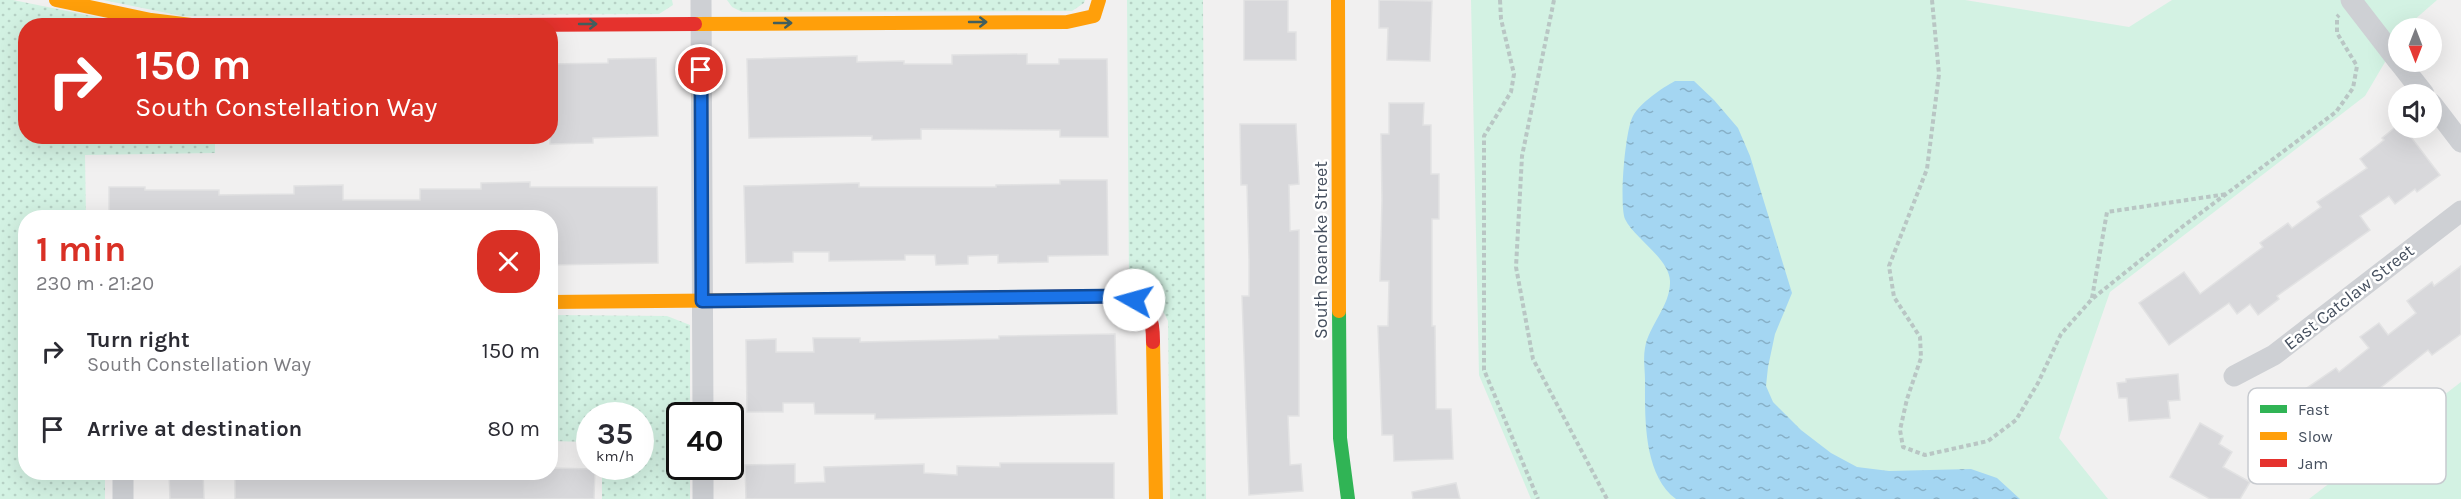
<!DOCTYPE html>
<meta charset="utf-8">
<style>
:root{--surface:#fff;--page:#f7f7f7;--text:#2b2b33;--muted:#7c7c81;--accent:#d93025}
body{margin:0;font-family:Karla,sans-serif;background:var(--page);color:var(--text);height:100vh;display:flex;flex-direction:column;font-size:22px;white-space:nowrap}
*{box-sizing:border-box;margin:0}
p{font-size:20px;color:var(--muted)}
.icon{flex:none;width:33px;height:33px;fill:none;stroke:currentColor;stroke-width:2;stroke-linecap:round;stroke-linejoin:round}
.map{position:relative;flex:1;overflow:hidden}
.side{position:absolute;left:18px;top:210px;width:540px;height:270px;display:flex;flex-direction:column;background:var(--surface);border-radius:24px;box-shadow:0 6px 24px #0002}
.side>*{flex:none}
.banner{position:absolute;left:18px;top:18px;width:540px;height:126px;border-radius:24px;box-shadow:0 6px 24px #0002;background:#d93025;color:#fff;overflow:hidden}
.needle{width:39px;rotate:180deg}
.tools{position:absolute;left:2388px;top:18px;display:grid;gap:12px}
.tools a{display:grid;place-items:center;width:54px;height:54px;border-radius:50%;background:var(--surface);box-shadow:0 6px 24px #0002;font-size:30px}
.speed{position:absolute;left:576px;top:402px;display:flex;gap:12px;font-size:30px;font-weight:700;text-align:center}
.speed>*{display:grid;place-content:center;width:78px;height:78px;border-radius:50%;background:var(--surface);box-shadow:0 6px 24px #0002;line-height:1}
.speed small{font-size:15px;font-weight:400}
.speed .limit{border:3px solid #111;border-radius:9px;background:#fff;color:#111}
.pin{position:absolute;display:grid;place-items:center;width:51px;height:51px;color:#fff;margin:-26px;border:3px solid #fff;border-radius:50%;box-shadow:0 2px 6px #0007}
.me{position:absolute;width:66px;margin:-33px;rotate:277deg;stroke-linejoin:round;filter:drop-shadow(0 0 4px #0008)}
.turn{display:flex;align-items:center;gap:21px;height:126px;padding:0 18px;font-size:27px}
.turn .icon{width:78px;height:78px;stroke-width:2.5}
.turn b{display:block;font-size:42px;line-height:51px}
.round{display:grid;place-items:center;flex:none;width:63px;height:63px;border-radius:24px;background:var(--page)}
.overview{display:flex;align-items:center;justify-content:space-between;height:102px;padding:0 18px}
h1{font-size:36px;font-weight:700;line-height:45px;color:var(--accent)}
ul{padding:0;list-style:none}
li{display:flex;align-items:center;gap:18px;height:78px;padding:0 18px}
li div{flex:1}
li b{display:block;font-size:22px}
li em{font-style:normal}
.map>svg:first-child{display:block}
.grass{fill:#d3f2e3}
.park{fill:url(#park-dots)}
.water{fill:url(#water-ripples)}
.building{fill:#d8d8db;stroke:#e2e2e3;stroke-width:1.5}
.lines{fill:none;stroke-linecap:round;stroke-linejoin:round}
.path{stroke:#b9c6c4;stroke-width:4;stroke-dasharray:4.5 3;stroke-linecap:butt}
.street{stroke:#ced0d4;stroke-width:21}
.fast{stroke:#30b455;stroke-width:14}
.slow{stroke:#ff9f0a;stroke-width:14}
.jam{stroke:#e5322d;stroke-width:14}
.oneway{stroke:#425e5d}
.route-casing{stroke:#114b97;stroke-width:15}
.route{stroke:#1a73e8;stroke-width:10}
.labels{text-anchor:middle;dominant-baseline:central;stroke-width:5;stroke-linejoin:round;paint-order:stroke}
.street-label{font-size:18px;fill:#454f5e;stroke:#fff}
.key{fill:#fff;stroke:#c7cacf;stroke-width:1.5}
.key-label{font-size:16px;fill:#454f5e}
</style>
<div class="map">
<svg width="2461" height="499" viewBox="0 0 2461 499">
<defs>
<pattern id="park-dots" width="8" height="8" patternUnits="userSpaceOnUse" patternTransform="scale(1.5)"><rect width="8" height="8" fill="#d3f2e3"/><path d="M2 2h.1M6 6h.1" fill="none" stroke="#b6d1c5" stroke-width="1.8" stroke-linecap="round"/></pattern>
<pattern id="water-ripples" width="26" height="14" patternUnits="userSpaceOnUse" patternTransform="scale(1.5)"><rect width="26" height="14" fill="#a4d6f2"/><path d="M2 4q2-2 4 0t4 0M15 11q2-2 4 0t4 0" fill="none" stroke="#87b0c7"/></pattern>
</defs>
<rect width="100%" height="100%" fill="#f1f0f0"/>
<g class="grass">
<path d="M1471,0H1965L2129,27L2172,0H2437L2405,28H2398V40L2365,96L2110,292L2059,438L2108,499H1531L1479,375Z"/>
<path d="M2461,382V499H2309Z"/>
</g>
<g class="park">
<path d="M0,0H13L136,25L26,26V136L215,137V153L85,155L86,217L26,218V472L105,473V499H0Z"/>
<path d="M103,0H672L673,5L659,14L182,16Z"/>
<path d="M727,0H1085L1084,3L1072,11L742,12L732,7Z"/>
<path d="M1127,0H1203L1206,499H1170L1168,321L1156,297L1129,282Z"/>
<path d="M551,315L667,316L690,325V415L680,416V466L690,467V499H602V467L640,466V416H590L589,442L551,441Z"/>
</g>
<path class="water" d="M1675,81H1694L1714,100L1738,128L1750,156L1792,293L1775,334L1768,367L1766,386L1773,402L1801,430L1831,453L1857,467L1889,471L1971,469L1997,478L2020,499H1676C1643,474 1645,417 1645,380C1645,370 1643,358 1645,348C1649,325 1671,305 1670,281C1669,258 1634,238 1625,219C1619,204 1625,130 1633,116C1640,103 1662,88 1675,81Z"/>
<g class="building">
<path d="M1244,0H1288V32H1296V60H1244Z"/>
<path d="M1379,0L1432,1L1430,61L1387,60L1388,28H1379Z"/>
<path d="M1027,54V64H1059V59H1107L1108,137H1060V130L921,129V139L872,140V136L749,138L747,59L857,56V62L904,61V64H952V55Z"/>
<path d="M656,58L658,136L593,138V143L550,144V64L608,63V59Z"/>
<path d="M1389,103H1424L1423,125H1431V174H1439V219H1432V326H1435L1436,409H1451L1453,459L1394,461L1393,435H1382L1378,326H1388L1389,281H1380L1382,200L1381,134H1389Z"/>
<path d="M1240,124H1296L1299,184L1289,185L1290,231L1299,230V416H1288L1290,465L1301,464L1303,491L1249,495L1242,296H1249V259L1247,185H1241Z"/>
<path d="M2398,125V128H2404L2440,175L2417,192L2415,189L2395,204L2389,196L2360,216L2370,230L2277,296L2279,299L2258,315L2250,304L2237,314L2229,303L2169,345L2139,303L2184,272L2200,294L2263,247L2260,243L2288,223L2292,228L2321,207L2317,202L2367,168L2360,159L2384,140L2382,138Z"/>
<path d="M1060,180H1107L1108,255L1048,256V262L998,263V255L968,256V264L936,265L935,255H905V260L829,261V252H793V262L746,263L744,186L859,183V187H996V185L1060,184Z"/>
<path d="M530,182V187H657L658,263L550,265V218H109V187H145V190H219V195L294,194V186L343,185V200H420V189H481V183Z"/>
<path d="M2461,266V334L2432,355L2428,350L2360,404L2364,410L2310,447L2318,457L2284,483L2260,453L2273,443L2265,433L2307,400L2301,392L2336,368L2339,372L2369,348L2360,337L2379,323L2388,335L2416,313L2407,301L2432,282L2434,286Z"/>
<path d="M1115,334L1117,414L875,419V414H815L814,403H783V412H747L746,340L776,339V352H814L813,338H860V342L999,339V336Z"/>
<path d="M2178,374L2180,400L2168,401L2170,418L2129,421L2127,398H2119L2117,383L2126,382V379Z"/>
<path d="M2200,423L2223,436L2219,444L2232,452L2223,467L2250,482L2240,499H2210L2170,477Z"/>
<path d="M1000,463H1114V499H746L745,465L795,464V483L825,482L824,467L924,464V473L957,475V466L1000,467Z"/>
<path d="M550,468L595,469L594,499H235V472H550Z"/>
<path d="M169,472H203L204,499H170Z"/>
<path d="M1456,483L1460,499H1413L1412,492Z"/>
</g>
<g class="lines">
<g class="path">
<path d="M1500,0L1501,19L1514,74L1511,92L1484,136V370L1538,499"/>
<path d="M1554,0L1522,156L1516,267L1533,359L1607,499"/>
<path d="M1932,0L1939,74L1927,169L1889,266L1894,297L1920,337L1921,358L1907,399L1900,430L1903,447L1925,455L1988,441L2016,420L2038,383L2061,334L2092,299L2182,227L2336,112L2353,88L2357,66L2337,33V17L2339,15"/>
<path d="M2092,298L2107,212L2227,194"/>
</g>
<g class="street">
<path d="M701,0L703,416"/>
<path d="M2351,0L2398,61"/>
<path d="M2399,62L2424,94"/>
<path d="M2432,104L2461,142"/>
<path d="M2234,376L2274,355L2461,211"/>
<path d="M703,466V499"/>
<path d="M123,472V499"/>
</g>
<path class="fast" d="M1339,311L1340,438L1348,499"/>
<g class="slow">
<path d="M56,0L151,20L199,26"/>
<path d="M1338,0L1339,311"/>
<path d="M695,24L1067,22L1094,16L1099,0"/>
<path d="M550,302L859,299"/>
<path d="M1153,342L1156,499"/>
</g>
<g class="jam">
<path d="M278,26L695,24"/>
<path d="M859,299L1126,296C1149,312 1153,313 1153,342"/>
</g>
</g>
<defs><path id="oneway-shaft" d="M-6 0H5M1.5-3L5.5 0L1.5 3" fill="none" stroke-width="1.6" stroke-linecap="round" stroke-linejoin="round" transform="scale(1.5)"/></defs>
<g class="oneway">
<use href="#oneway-shaft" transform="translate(978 22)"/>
<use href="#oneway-shaft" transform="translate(783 23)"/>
<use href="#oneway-shaft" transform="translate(588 24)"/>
</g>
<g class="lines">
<g class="route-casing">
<path id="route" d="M701,70L702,301L1126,296L1134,300"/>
</g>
<use href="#route" class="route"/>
</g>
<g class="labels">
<g class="street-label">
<text transform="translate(1321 250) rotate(-90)">South Roanoke Street</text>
<text transform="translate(2349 297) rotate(-38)">East Catclaw Street</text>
</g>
</g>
<rect x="2248" y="388" width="198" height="96" rx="9" class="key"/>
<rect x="2260" y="405" width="27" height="8" fill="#30b455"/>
<rect x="2260" y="432" width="27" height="8" fill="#ff9f0a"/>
<rect x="2260" y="459" width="27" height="8" fill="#e5322d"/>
<g class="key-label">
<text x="2298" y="415">Fast</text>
<text x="2298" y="442">Slow</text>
<text x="2298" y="469">Jam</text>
</g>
</svg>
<div class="tools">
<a><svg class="needle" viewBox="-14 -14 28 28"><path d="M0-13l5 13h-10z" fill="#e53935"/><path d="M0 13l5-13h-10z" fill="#7c7c81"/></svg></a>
<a><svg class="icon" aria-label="sound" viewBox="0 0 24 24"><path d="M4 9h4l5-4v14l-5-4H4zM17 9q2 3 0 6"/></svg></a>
</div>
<div class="speed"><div>35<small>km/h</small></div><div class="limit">40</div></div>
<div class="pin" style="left:701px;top:70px;background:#d93025"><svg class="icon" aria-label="arrive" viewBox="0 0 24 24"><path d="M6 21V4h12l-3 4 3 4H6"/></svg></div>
<svg class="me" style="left:1134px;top:300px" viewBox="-20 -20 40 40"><circle r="19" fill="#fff"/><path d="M0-13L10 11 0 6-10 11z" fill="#1a73e8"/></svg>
<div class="banner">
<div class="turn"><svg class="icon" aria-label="right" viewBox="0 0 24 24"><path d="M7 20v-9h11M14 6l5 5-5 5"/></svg><div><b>150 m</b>South Constellation Way</div></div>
</div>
<section class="side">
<div class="overview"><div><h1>1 min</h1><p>230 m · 21:20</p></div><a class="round" style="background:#d93025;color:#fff"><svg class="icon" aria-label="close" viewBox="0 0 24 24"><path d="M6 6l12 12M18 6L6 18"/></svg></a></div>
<ul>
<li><svg class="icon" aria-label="right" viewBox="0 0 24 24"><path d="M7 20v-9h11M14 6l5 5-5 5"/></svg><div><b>Turn right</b><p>South Constellation Way</p></div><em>150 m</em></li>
<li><svg class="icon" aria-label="arrive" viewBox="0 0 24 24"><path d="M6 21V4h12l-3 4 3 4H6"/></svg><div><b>Arrive at destination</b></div><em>80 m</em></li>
</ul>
</section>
</div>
